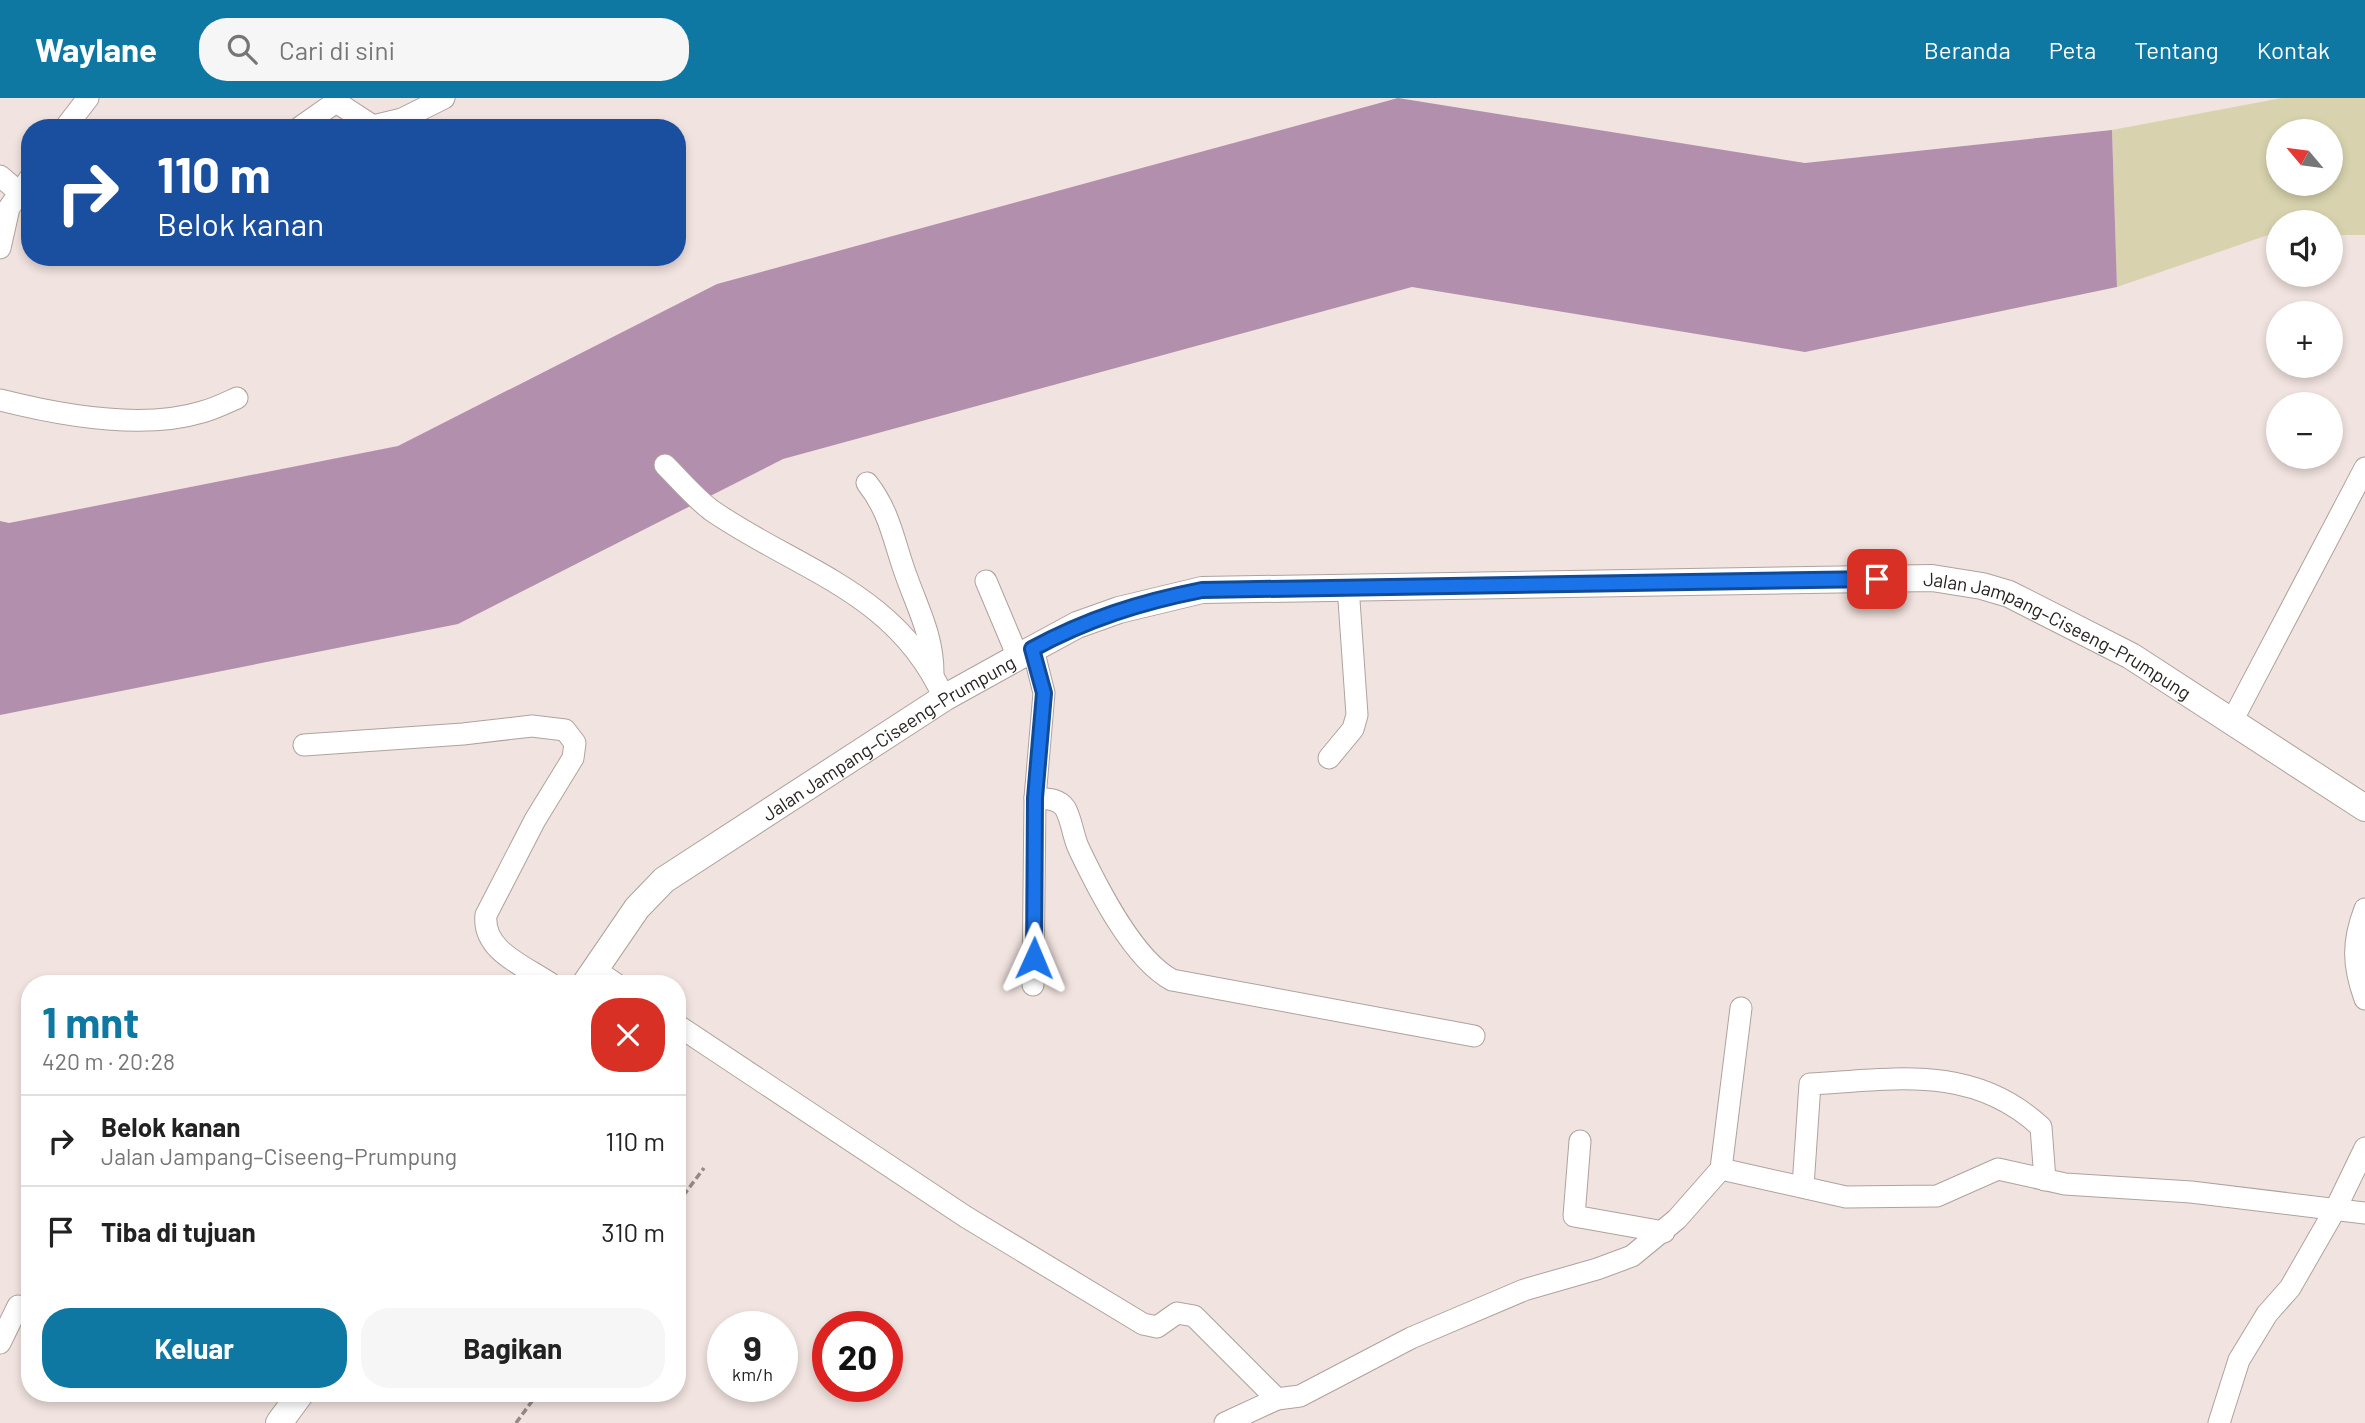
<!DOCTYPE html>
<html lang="id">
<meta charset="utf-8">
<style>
:root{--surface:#fff;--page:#f6f6f6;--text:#222;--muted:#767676;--line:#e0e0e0;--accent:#0e78a3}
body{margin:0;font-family:Barlow,sans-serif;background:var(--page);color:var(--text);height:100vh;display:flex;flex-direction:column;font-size:26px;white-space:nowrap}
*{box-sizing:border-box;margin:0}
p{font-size:23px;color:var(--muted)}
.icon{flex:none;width:38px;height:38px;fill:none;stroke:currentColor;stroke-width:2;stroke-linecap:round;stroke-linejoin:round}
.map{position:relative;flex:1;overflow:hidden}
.side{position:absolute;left:21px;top:877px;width:665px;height:427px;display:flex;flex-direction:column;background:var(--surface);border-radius:28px;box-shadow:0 4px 10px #0003}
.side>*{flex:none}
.banner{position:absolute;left:21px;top:21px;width:665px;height:147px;border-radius:28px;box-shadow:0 4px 10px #0003;background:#1a4fa0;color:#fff;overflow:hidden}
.needle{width:46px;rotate:299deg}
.fabs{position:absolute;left:2266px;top:21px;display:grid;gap:14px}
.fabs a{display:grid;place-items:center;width:77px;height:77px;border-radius:50%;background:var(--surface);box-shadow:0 4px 10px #0003;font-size:35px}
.speed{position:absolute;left:707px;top:1213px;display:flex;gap:14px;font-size:35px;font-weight:700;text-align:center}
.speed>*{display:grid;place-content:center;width:91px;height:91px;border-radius:50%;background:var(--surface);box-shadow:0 4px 10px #0003;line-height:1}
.speed small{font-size:18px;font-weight:400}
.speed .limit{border:10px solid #d22;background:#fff;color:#111}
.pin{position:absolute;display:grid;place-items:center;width:60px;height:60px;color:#fff;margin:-30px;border-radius:14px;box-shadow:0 4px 10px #0006}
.me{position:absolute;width:77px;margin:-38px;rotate:1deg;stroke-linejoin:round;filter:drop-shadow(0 0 5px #0008)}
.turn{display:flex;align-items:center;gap:24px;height:147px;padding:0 21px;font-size:32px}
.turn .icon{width:91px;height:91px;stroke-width:2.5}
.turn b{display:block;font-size:49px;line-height:60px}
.round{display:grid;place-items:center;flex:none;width:74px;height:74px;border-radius:28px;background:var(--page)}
.headline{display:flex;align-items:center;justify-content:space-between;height:119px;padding:0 21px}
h1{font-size:42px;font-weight:700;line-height:52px;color:var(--accent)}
.button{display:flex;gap:14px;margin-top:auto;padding:14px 21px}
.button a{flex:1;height:80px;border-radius:28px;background:var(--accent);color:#fff;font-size:28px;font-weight:700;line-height:80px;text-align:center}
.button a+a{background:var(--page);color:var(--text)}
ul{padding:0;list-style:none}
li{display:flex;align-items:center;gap:21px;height:91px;padding:0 21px;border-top:2px solid var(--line)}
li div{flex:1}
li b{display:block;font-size:26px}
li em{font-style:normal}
header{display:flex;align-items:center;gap:42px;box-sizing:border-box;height:98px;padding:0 35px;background:var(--accent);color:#fff}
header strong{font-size:33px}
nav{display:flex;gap:38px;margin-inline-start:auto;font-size:24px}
.search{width:490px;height:63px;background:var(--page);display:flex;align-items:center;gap:18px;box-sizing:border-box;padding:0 24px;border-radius:28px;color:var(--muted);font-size:26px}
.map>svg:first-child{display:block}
.green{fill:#d8d3ae;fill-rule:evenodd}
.water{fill:#b38fae}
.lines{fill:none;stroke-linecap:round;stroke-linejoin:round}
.minor-casing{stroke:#afa29e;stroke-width:23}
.major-casing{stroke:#afa29e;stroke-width:28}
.path{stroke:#938986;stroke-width:3.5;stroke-dasharray:7 3.5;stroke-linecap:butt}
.minor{stroke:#fff;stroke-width:21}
.major{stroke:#fff;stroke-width:26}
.route-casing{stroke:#114b97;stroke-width:18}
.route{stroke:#1a73e8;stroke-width:12}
.labels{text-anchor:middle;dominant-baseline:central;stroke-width:7;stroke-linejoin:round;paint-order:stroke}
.street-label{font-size:19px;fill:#282321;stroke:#f1e3df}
</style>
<header>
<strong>Waylane</strong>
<div class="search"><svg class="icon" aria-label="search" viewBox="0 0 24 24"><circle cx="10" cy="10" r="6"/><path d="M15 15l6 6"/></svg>Cari di sini</div>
<nav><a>Beranda</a><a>Peta</a><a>Tentang</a><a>Kontak</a></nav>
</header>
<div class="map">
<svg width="2365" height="1325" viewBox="0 0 2365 1325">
<rect width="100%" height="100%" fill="#f1e3df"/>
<path class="green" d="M2282,0H2365V137H2331V124H2278V137H2268L2117,189L2112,32ZM2278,33H2331V86H2278Z"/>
<path class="water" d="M1398,0L1805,65L2112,32L2117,189L1805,254L1412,189L783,361L458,526L0,617V423L9,425L398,348L717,186Z"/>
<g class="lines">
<g class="minor-casing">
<g id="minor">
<path d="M65,30L88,0"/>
<path d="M299,30L336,4L373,28L402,21L444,0"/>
<path d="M0,78L20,95"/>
<path d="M0,150L9,110L30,80"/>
<path d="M0,302C59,317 143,332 202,314C214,311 226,305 237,300"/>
<path d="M665,367C680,382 694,399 711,412C798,472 897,494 944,600"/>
<path d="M867,385C891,415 894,446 907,480C919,513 933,539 933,575"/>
<path d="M986,483L1018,559"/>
<path d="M1033,551L1044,595L1035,700L1033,887"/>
<path d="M2232,623L2365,370"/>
<path d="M304,647L463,636L532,628L565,632L575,645L573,660L535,722L486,817C482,853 525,868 551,886"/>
<path d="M1329,660L1353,631L1357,617L1348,488"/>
<path d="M1035,700C1046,701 1058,700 1065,710C1072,722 1073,739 1079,751C1098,791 1133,861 1172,882L1474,938"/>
<path d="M2365,811C2352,844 2353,868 2365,901"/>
<path d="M594,871L616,886"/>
<path d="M677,927L966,1119L1143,1226L1157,1229L1177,1215L1194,1218L1277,1301"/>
<path d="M1580,1043L1574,1118L1664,1134"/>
<path d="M1721,1071L1741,910"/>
<path d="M1803,1088L1810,986C1895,981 1973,966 2041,1029L2045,1082"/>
<path d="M0,1245L18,1208"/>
<path d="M1225,1325L1277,1301L1300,1298L1411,1240L1524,1192L1597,1171L1632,1158L1677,1121L1721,1071L1846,1099L1937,1098L1998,1071L2065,1086L2191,1094L2365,1115"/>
<path d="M2219,1325L2239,1262L2267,1216L2290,1190L2336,1110L2365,1050"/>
</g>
</g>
<g class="major-casing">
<g id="major">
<path id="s1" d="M585,886L637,810L664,782L944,600L1018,559L1077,527L1119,512L1202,492L1932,480L1982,488L2009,496L2131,558L2365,710"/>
<path d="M279,1325L301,1295"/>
</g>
</g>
<g class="path">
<path d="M677,1106L704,1070"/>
<path d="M516,1325L538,1295"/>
</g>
<use href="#minor" class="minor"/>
<use href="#major" class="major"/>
</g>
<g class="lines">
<g class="route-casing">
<path id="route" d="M1034,860L1035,700L1044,595L1032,551C1087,521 1141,504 1202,492L1877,481"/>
</g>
<use href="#route" class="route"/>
</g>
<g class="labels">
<g class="street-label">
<text stroke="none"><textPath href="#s1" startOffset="1615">Jalan Jampang–Ciseeng–Prumpung</textPath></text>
<text stroke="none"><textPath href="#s1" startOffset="397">Jalan Jampang–Ciseeng–Prumpung</textPath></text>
</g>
</g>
</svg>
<div class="fabs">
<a><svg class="needle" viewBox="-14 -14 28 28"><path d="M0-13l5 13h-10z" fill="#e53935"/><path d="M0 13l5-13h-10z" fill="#767676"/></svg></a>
<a><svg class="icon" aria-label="sound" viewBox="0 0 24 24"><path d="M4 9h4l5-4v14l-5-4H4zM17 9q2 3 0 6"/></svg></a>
<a>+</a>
<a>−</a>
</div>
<div class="speed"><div>9<small>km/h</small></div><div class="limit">20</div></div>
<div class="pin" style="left:1877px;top:481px;background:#d93025"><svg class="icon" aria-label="arrive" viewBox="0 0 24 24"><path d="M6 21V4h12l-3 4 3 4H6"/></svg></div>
<svg class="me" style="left:1034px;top:860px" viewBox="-20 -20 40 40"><path d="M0-17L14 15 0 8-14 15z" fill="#1a73e8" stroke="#fff" stroke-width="4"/></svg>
<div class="banner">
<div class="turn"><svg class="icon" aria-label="right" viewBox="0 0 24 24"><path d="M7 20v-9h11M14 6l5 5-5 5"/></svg><div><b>110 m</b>Belok kanan</div></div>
</div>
<section class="side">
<div class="headline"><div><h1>1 mnt</h1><p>420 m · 20:28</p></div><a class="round" style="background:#d93025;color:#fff"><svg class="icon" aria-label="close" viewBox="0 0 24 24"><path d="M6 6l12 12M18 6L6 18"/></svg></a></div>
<ul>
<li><svg class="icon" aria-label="right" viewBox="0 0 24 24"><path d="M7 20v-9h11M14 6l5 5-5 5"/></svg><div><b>Belok kanan</b><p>Jalan Jampang–Ciseeng–Prumpung</p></div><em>110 m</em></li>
<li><svg class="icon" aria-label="arrive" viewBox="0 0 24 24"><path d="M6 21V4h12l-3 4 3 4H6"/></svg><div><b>Tiba di tujuan</b></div><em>310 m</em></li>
</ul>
<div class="button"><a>Keluar</a><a>Bagikan</a></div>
</section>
</div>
